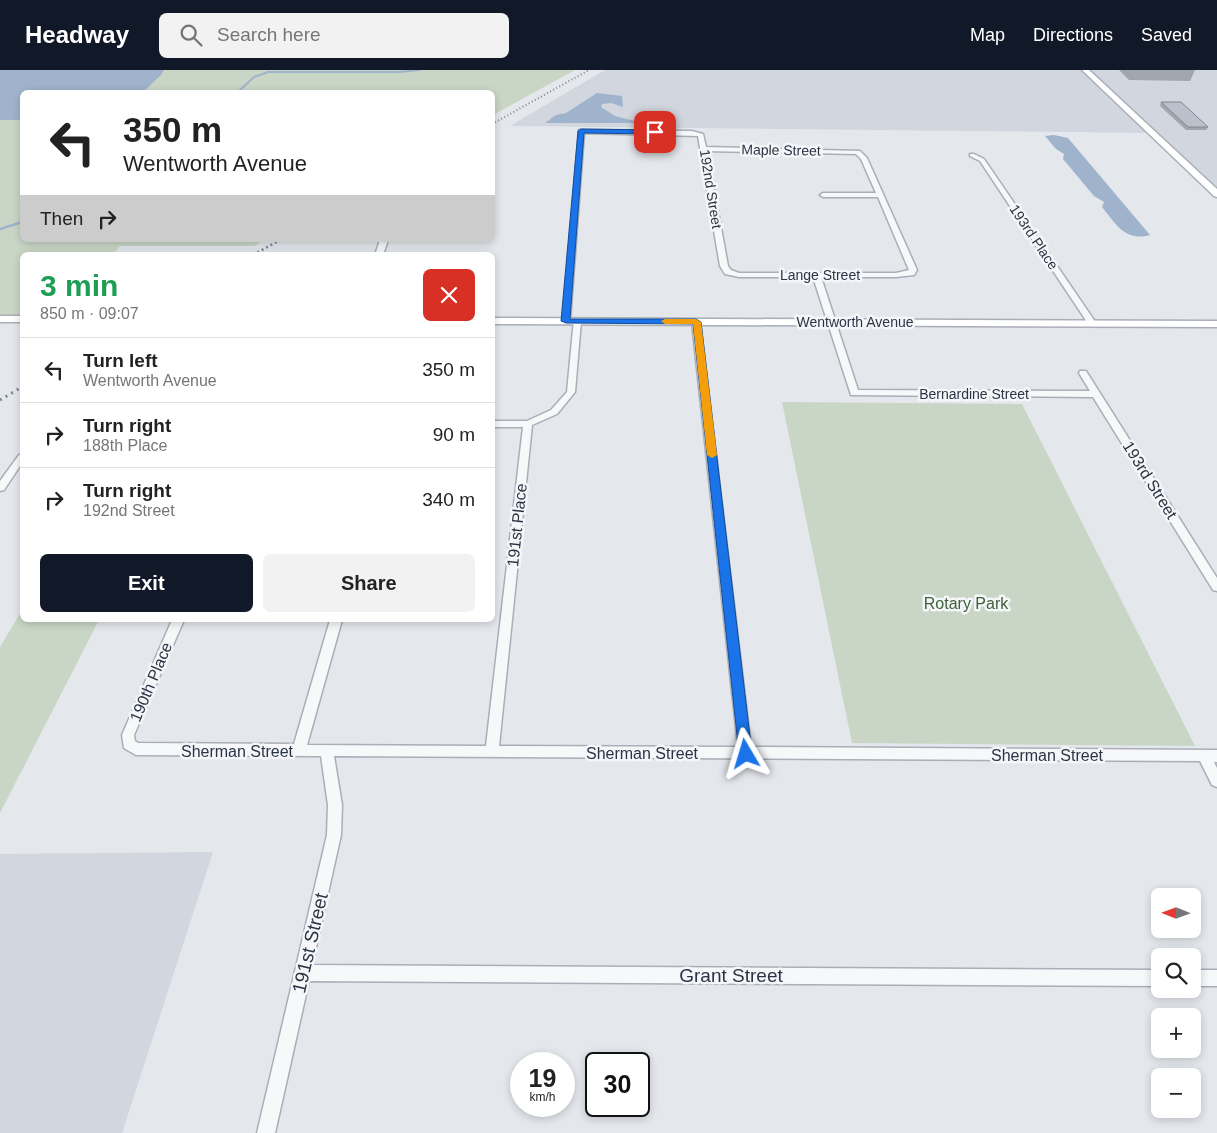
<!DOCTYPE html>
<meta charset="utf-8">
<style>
:root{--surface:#fff;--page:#f2f2f2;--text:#222;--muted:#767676;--line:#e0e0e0;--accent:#111827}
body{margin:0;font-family:Arial,sans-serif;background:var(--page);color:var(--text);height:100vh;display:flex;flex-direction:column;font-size:19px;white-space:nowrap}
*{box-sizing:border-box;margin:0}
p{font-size:16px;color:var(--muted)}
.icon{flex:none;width:28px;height:28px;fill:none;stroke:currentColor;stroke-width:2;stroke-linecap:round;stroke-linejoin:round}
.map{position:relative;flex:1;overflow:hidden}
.side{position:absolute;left:20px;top:182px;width:475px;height:370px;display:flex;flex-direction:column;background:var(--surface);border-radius:8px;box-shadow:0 2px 8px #0003}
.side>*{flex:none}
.top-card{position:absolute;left:20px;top:20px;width:475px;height:152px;border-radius:8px;box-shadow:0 2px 8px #0003;background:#fff;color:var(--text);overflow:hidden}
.needle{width:32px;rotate:271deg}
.buttons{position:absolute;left:1151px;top:818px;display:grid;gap:10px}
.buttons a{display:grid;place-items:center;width:50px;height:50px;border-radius:8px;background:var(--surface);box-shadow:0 2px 8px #0003;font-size:25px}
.speed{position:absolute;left:510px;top:982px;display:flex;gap:10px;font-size:25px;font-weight:700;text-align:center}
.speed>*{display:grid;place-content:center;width:65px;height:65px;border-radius:50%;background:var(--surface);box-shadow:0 2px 8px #0003;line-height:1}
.speed small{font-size:12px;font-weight:400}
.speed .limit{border:2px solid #111;border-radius:8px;background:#fff;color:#111}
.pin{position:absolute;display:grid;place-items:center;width:42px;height:42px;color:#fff;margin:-21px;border-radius:10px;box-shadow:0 2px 8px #0006}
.me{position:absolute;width:55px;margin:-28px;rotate:353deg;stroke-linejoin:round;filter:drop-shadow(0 0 4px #0008)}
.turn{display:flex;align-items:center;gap:18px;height:105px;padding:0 20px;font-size:22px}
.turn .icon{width:65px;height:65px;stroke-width:2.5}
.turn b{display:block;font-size:35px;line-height:42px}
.then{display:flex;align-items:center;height:48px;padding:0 20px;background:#0003;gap:10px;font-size:19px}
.round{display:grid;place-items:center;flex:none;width:52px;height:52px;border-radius:8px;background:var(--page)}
.head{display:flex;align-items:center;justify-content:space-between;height:85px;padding:0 20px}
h1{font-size:30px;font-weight:700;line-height:38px;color:#1e9e55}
.cta{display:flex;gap:10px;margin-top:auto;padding:10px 20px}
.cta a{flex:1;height:58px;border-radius:8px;background:var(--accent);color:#fff;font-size:20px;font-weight:700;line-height:58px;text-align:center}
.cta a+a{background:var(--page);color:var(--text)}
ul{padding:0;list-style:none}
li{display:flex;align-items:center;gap:15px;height:65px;padding:0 20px;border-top:1px solid var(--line)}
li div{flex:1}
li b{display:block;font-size:19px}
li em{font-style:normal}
header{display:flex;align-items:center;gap:30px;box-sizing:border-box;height:70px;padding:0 25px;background:var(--accent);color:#fff}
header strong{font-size:24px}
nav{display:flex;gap:28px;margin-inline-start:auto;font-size:18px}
.search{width:350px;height:45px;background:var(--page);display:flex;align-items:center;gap:12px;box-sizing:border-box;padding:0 18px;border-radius:8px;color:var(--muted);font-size:19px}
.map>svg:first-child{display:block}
.built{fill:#d2d6de}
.green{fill:#c9d6c5}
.water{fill:#9fb4cc}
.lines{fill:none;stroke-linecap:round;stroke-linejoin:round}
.stream-far1{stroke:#9fb4cc;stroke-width:2}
.stream{stroke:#9fb4cc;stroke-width:2.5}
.street-casing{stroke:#a9aeb7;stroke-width:3}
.secondary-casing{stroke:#a9aeb7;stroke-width:3}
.street{fill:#f7f8fa;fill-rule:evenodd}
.secondary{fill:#fff;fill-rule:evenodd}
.rail-far2{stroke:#7d8696;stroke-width:2;stroke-dasharray:1 2.5;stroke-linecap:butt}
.rail-far1{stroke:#7d8696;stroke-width:2.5;stroke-dasharray:2 3;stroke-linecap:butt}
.rail{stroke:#7d8696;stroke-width:3;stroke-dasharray:2 4.5;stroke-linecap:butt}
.wall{fill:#a1a5ae}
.building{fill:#bbc0ca;stroke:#83868d}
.route{fill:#1a73e8;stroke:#114b97}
.slow{fill:#f59e0b}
.labels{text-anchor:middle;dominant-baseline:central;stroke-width:5;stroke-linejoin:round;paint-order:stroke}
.far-street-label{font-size:14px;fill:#2b3445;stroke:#f4f6f9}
.street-label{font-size:16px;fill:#2b3445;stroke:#f4f6f9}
.park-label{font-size:16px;fill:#3f6138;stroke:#f4f6f9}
.near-street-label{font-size:19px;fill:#2b3445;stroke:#f4f6f9}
</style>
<header>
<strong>Headway</strong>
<div class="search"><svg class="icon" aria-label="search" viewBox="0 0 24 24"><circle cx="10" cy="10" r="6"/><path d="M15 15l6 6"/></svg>Search here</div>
<nav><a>Map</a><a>Directions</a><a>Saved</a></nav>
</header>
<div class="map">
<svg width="1217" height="1063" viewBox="0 0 1217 1063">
<rect width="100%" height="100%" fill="#e4e7ec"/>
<g class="built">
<path d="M605,0H1217V120L1157,63L510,56Z"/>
<path d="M213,782L122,1063H0V784Z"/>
</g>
<g class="green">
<path d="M0,0H575L493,45L492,22H22V170H265L254,176H120L113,185H22V245H0Z"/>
<path d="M782,332L1022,334L1195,676L852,673Z"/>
<path d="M22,540V550H99L0,743V577Z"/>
</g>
<g class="water">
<path d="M0,0H164L161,5L143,22H22V50H0Z"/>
<path d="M597,23L622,26L623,37L611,33L602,34L601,37L615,46L643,53H545L556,45L566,43Z"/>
<path d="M1054,65L1068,68L1150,165C1125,172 1116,154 1102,137L1104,132L1094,126L1063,89L1064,84L1056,79L1045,66Z"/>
</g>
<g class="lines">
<path class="stream-far1" d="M238,22L254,7L268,2H399L420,0"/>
<path class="stream" d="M0,159L22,152"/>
<g class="street-casing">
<g id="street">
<path d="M579,60L692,61L703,64L706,77L860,81L867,88L917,200L914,205L896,207H821L858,320L1090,321L1079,303L1080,301H1086L1217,508V521L1213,520L1093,327L851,325L813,207H739L725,204L720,196L698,66L584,63L570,251L563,253ZM707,81L856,84L861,89L876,123H823L820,125L823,127H878L909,200L896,203H739L731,200L728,196Z"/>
<path d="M970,84H974L984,89L1096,253L1095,255H1089L980,91L970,86Z"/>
<path d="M380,170H388L383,185H375Z"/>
<path d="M574,249L581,251L575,322L557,344L532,355L499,676L738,677L692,252L696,250L700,252L751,677L1217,680V692H1214L1217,698V717L1212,715L1200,691L334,686L342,735L341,765L312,895L1160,900V916L309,911L275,1063H257L327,765L328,735L321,686L136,685L124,678L122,665L172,550H184L134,665L135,671L138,673L294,674L330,550H342L307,675L486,676L523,357H492V351H527L551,340L567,322Z"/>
<path d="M22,384V393L4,420L0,421V411L19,385Z"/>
<rect x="1192" y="900" width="25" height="16"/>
</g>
</g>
<g class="secondary-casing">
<g id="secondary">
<path d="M1082,0H1089L1204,107L1217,119V127L1214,126Z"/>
<rect x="0" y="246" width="22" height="6"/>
<path d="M492,248L1217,251V257L492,254Z"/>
</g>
</g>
<use href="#street" class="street"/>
<use href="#secondary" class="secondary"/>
<path class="rail-far2" d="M492,54L589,0"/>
<path class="rail-far1" d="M253,185L280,170"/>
<path class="rail" d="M0,330L22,317"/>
</g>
<g class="wall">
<path d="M1119,0H1195L1190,11L1129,10Z"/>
<path d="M1161,32L1208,57L1206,60H1186L1160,36Z"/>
</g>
<path class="building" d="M1161,32H1181L1208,57H1188Z"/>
<path class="route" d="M581,59L655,60L658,62L655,64L584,63L570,249H696L701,252L752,684L750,687L746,689L741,687L739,684L693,254L566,253L561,251L578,61Z"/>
<path class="slow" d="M696,249L701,252L717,385L712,388L707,385L693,254H665L661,251L665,249Z"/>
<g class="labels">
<g class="far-street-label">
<text transform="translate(781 80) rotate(1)">Maple Street</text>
<text transform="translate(711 119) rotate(81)">192nd Street</text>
<text transform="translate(1034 167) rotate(56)">193rd Place</text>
<text x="820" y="205">Lange Street</text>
<text x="855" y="252">Wentworth Avenue</text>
<text x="974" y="324">Bernardine Street</text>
</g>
<g class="street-label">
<text transform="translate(1150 410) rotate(58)">193rd Street</text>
<text transform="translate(517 455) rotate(-84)">191st Place</text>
<text transform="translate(151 612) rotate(-67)">190th Place</text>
<text x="237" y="681">Sherman Street</text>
<text x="642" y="683">Sherman Street</text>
<text x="1047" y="685">Sherman Street</text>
</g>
<g class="park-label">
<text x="966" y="533">Rotary Park</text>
</g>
<g class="near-street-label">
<text transform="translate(310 873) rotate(-77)">191st Street</text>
<text x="731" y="905">Grant Street</text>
</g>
</g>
</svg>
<div class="buttons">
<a><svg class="needle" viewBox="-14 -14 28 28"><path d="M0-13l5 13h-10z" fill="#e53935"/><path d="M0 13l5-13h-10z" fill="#767676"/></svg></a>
<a><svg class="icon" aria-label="search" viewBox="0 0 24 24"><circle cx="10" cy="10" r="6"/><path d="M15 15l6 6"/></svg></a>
<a>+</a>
<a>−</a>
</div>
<div class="speed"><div>19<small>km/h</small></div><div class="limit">30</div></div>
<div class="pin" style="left:655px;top:62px;background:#d93025"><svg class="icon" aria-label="arrive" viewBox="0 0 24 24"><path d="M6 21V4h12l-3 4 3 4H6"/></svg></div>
<svg class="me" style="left:746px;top:684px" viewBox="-20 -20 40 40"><path d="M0-17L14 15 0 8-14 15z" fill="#1a73e8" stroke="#fff" stroke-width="4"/></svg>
<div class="top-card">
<div class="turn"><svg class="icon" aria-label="left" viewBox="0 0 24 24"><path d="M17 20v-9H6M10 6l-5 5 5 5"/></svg><div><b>350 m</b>Wentworth Avenue</div></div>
<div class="then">Then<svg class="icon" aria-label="right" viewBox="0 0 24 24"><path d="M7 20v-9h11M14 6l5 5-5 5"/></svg></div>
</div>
<section class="side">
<div class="head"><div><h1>3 min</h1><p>850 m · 09:07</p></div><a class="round" style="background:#d93025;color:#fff"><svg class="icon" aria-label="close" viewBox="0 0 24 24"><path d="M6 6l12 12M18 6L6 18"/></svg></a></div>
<ul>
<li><svg class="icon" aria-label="left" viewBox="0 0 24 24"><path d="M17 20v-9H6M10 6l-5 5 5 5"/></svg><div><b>Turn left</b><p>Wentworth Avenue</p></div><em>350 m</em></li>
<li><svg class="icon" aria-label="right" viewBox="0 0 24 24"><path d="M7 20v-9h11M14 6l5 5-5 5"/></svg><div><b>Turn right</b><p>188th Place</p></div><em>90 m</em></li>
<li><svg class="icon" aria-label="right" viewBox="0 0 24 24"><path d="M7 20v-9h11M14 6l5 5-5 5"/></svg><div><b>Turn right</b><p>192nd Street</p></div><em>340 m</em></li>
</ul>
<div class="cta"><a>Exit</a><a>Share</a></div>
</section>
</div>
